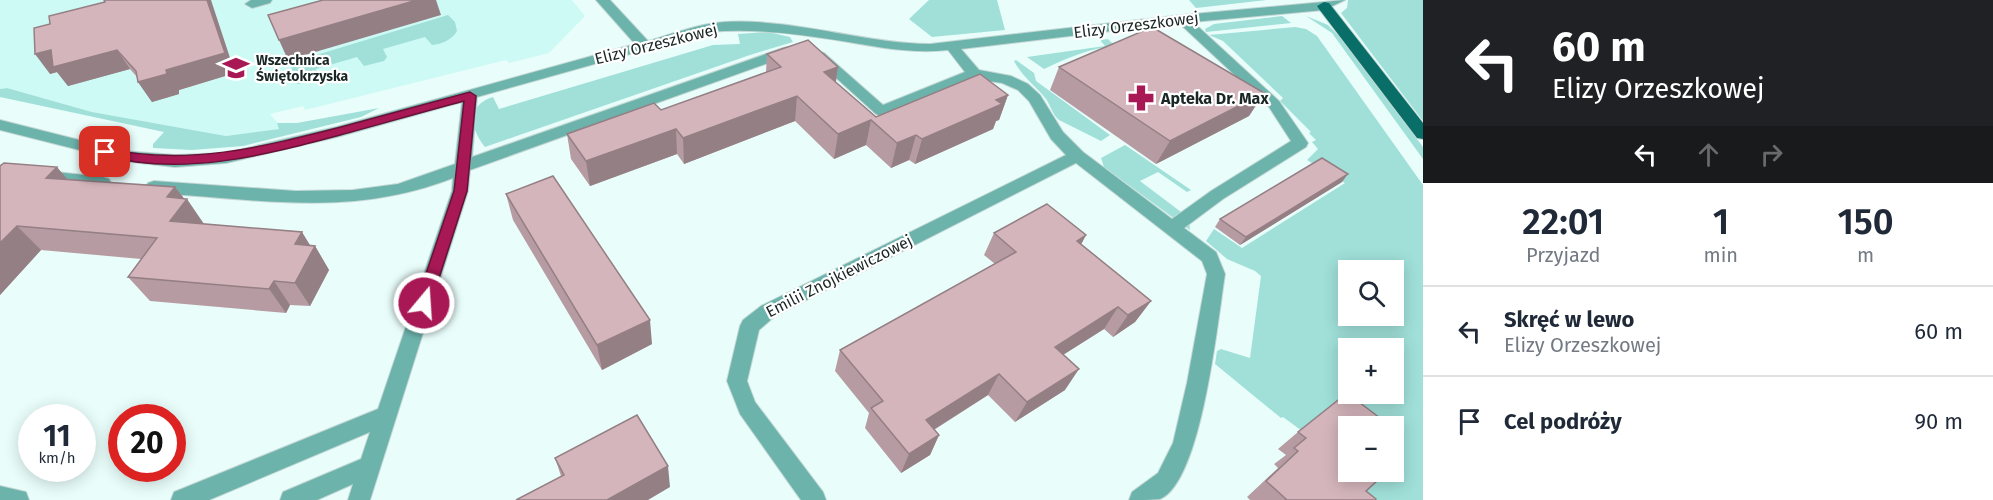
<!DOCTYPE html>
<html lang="pl">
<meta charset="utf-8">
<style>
:root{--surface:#fff;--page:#f2f2f3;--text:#1f2937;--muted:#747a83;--line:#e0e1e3}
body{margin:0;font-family:"Fira Sans",sans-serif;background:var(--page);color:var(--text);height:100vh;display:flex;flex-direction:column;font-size:22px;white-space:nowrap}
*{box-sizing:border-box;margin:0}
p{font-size:20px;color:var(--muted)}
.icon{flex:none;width:33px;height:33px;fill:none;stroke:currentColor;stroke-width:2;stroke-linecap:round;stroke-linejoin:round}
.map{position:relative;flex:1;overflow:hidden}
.panel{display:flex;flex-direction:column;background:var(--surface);width:570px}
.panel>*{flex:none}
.top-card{background:#202124;color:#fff;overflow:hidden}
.buttons{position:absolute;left:1338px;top:260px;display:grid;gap:12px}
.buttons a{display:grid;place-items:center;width:66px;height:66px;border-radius:0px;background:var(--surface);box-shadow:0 3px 15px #0003;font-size:30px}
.speed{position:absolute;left:18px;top:404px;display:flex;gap:12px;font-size:30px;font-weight:700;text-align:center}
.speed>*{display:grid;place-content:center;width:78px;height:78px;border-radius:50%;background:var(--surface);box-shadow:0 3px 15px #0003;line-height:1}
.speed small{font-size:15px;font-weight:400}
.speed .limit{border:9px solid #d22;background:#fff;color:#111}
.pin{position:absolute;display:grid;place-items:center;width:51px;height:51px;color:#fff;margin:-26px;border-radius:12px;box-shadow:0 3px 9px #0006}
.me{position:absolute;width:66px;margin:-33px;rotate:18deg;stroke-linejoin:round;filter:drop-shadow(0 0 4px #0008)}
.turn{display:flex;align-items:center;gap:21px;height:126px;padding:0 30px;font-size:27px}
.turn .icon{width:78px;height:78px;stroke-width:2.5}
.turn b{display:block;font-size:42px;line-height:51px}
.lanes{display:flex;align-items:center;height:57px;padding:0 30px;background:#0003;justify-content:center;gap:30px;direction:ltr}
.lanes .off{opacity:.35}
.eta{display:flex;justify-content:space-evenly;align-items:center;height:102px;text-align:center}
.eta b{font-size:36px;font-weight:600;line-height:42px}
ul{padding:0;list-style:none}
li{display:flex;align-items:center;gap:18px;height:90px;padding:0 30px;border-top:2px solid var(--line)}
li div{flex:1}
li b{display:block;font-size:22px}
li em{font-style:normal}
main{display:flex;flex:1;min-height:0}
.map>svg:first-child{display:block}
.built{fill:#cdfaf4}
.green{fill:#a0e0d9;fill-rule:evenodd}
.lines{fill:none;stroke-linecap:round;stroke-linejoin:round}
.minor-casing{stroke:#c4d7d4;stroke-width:2}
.major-casing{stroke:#c4d7d4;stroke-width:2}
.minor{fill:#6cb3ac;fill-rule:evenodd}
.major{fill:#0a6e68;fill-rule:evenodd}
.wall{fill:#b69ca2}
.shaded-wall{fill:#947f84}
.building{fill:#d4b5bc;stroke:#947f84;stroke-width:1.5}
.route{fill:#a81855;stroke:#6d1037;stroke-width:1.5}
.labels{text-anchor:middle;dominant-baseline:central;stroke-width:4.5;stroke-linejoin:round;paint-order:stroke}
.far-poi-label{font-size:14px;font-weight:bold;fill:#1a2725;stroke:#fff;text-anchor:start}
.street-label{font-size:16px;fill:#1a2725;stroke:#fff}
.poi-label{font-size:16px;font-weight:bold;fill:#1a2725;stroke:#fff;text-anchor:start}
</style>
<main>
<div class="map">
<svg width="1423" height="500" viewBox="0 0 1423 500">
<rect width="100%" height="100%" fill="#e9fefb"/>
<path class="built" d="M0,0H572L585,16L549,53L509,63L506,60L305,110L303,106L270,114L280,126L279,129L226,136L92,112L7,88L0,89Z"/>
<g class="green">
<path d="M929,0H997L1005,30L932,37L909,19Z"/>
<path d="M1189,0H1267L1196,8Z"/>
<path d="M1348,0H1423V121L1341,13L1347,8Z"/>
<path d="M448,15L455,22L457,31C452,40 442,44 432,45L425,37L383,49L387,57L384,61L364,66L357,57L316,69L320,79L318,81L297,84L290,63Z"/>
<path d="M1282,16L1291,23L1206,32L1205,29L1214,24Z"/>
<path d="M1306,16L1328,25L1339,36L1423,147V159L1332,33Z"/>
<path d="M1295,27L1306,29L1317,36L1423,185V500H1350L1368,471H1394V426H1348L1302,431L1283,417L1281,418L1215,364L1217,351L1221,349L1250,358L1261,276L1255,271L1227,259L1206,241L1214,229L1242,248L1345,183L1307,160L1318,149L1312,142L1316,140L1309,133L1311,132L1280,101L1283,98L1223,41L1209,35ZM1348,270H1394V315H1348ZM1348,348H1394V393H1348Z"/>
<path d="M768,32L790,37L793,42L750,55L485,147C470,129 466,105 493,97L499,109L713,45L740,44L738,34Z"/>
<path d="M1108,39L1115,46C1090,48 1067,58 1044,69L1027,57L1105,46L1100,40Z"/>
<path d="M1016,60L1034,73L1036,81L1110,135L1101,141L1059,120C1052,114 1051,106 1046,99C1034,84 1023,78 1014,61Z"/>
<path d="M7,88L92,112L226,136L279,129L277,123H297L379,108L361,117L243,146L192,150L153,148V144L164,132L0,97V89Z"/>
<path d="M1125,145L1191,190L1187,192L1158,172L1140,181L1189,218L1190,230L1104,167L1101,158Z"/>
</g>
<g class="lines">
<g class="minor-casing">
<g id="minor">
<path d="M251,0H272L270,3L252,8L245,4Z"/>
<path d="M596,0H610L648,41C672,34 698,24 724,22C794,18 861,43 930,44L1182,15L1345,0L1324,10L1193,22L1279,101L1308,143L1306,147L1223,199L1184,228L1216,252L1225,274C1218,318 1202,482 1160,499C1152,500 1138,500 1129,500L1132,492L1158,473L1173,443L1187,383L1207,274L1202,261L1076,163L775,316L759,330L747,381L755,402L823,492L826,500H801L740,414L727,381L740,326L743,320L761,306L1066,155L1051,139L1029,101L1018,90L1002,83L975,79L881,116L876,114L812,56L819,52L824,53L883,105L965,72L948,50C912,54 878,47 842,41C798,34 754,28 709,32L477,97L472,157L783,48L788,47L795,51L793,54L470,170L468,191L370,500H348L353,484L317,500H280L283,492L361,459L370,432L209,500H171L174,492L378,409L452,191L453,178C350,218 260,199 154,193L148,191L146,187L148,183L154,181L296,191L353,190L398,184L455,164L462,102L337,137L226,163L175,167L123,161L0,130V120L123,151L175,155L226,153L336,127L635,44ZM1179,23L1269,107L1291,141L1211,191L1172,219L1083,152L1063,132L1040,95L1028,84L1011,76L979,70L961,49Z"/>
<path d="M0,166L103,177L109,179L111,183L109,187L103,189L0,178Z"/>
<path d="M0,486L26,492L29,500H0Z"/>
</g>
</g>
<g class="major-casing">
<path id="major" d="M1324,2L1329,3L1423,123V139L1417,138L1319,9L1317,6Z"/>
</g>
<use href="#minor" class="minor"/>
<use href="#major" class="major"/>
</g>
<g class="wall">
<path d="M50,24L235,73L179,90V94L152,102L138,82L137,77L130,69L68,86L57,72L50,74Z"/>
<path d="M767,54L838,67L836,82L876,117L1008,95L999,120L996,121L993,129L915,164L909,160L891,168L866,145L834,159L795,121L684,164L677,154L590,186L571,159L567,134L661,110L766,72Z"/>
<path d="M1059,67L1264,93L1249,116L1156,164L1050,90Z"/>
<path d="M0,166L68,180L175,187L204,224L315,246L329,270L310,306L290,305L286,313L150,301L128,277L141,259L41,250L0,295Z"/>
<path d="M1342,182L1240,245L1215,227L1220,219Z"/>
<path d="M506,194L652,344L602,370L513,220Z"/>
<path d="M994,233L1086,235L1081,244L1151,301L1135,322L1113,337L1104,329L1063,355L1065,390L1015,422L988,395L934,430L939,435L930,455L901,473L865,428L869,413L835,371L840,350L995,264L984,255Z"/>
<path d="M1348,426L1366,491L1375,500H1250L1247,497L1278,468L1274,464L1286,455L1278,449L1298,432Z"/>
<path d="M555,458L670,487L561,476Z"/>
</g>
<g class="shaded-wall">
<path d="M207,0H211L235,73L179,90V94L152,102L138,82L166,70Z"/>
<path d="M417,0H436L441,15L288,60L279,40Z"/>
<path d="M51,50H117L130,69L68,86L57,72L50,74L35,54Z"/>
<path d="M838,67L834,92L824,72Z"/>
<path d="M1264,93L1249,116L1156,164L1170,141Z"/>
<path d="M1008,95L999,120L996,121L993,129L915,164L922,139L996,100Z"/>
<path d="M797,96L795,121L684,164L683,138Z"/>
<path d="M871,120L866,145L834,159L838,134Z"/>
<path d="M676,129L677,154L590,186L586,161Z"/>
<path d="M916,135L909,160L891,168L897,143Z"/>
<path d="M57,167L78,192L46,178Z"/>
<path d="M1348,174L1342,182L1240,245L1246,237Z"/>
<path d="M175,187L186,201L187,199L204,224L189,246L170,221L167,197Z"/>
<path d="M17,226L41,250L0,295V243Z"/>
<path d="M302,232L313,250L315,246L329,270L310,306L295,283V244Z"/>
<path d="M1086,235L1074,258L1077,241Z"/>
<path d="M274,281L290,305L286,313L269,289Z"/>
<path d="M1151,301L1135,322L1113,337L1128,315Z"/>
<path d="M1118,307L1104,329L1042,368L1055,347Z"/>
<path d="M650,320L652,344L602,370L597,345Z"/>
<path d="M1079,369L1065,390L1015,422L1027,402Z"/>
<path d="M999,374L988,395L917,440L926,420Z"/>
<path d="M939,435L930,455L901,473L909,454Z"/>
<path d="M668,466L670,487L648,500H607Z"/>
</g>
<g class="building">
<path d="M104,0H207L225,53L166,70L167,74L138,82L136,71L117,50L53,67L51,50L35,54L34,28L50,24L49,16L105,2Z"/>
<path d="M323,0H417L279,40L268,15Z"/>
<path d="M1152,27L1264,93L1170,141L1059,67Z"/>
<path d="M808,40L838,67L824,72L876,117L980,74L1008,95L996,100L1002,104L922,139L916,135L897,143L871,120L838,134L797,96L683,138L676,129L586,161L567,134L654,103L661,110L781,67L767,54Z"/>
<path d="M1322,158L1348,174L1246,237L1220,219Z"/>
<path d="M4,163L57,167L46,178L175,187L167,197L187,199L170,221L302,232L295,244L315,246L295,283L274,281L269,289L128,277L157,238L17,226L0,243V166Z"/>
<path d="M553,176L650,320L597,345L506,194Z"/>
<path d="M1047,204L1086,235L1077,241L1151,301L1128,315L1118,307L1055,347L1079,369L1027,402L999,374L926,420L939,435L909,454L871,408L883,401L840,350L1016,252L994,233Z"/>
<path d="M1347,393L1384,421L1379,426H1348V471H1388L1366,491L1376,499L1375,500H1285L1286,499L1266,481L1298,451L1294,448L1306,438L1298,432Z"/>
<path d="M637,415L668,466L607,500H516L564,475L555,458Z"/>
<path d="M1394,444L1399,448L1394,452Z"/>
</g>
<path class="route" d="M470,92L476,96L467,191L431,303L429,307H418L416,303L454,191L464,101C422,112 381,124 340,135C262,156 181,177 101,155L99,152L105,148C185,167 263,147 341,127C384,115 427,104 470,92Z"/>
<defs>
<g id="university-bare" transform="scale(2.07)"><path d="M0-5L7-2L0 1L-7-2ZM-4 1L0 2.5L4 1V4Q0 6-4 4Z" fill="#a81855" stroke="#fff" stroke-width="2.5" paint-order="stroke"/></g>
<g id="pharmacy-bare" transform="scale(2.07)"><path d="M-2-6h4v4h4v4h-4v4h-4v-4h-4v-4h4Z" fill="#a81855" stroke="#fff" stroke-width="2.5" paint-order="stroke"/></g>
</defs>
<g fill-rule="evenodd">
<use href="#university-bare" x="236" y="68"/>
<use href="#pharmacy-bare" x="1141" y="98"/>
</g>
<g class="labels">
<g class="far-poi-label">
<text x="256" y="60">Wszechnica<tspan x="256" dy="16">Świętokrzyska</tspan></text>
</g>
<g class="street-label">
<text transform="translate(1136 25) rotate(-7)">Elizy Orzeszkowej</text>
<text transform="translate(656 44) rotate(-14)">Elizy Orzeszkowej</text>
<text transform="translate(839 276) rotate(-27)">Emilii Znojkiewiczowej</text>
</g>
<g class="poi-label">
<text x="1161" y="98">Apteka Dr. Max</text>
</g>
</g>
</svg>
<div class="buttons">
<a><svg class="icon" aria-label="search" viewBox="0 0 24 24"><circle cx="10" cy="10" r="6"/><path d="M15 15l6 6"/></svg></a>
<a>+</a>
<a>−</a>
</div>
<div class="speed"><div>11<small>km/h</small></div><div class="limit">20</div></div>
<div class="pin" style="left:105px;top:152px;background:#d93025"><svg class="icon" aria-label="arrive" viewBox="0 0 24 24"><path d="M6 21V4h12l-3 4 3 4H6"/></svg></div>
<svg class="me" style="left:424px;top:303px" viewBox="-20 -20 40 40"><circle r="17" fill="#a81855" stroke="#fff" stroke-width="3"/><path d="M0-11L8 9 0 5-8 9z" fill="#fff"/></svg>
</div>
<section class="panel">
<div class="top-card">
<div class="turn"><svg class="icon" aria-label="left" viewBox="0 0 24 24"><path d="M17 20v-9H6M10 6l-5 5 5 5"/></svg><div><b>60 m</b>Elizy Orzeszkowej</div></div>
<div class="lanes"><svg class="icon" aria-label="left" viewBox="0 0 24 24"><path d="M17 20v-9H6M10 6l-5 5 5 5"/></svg><svg class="icon off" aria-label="ahead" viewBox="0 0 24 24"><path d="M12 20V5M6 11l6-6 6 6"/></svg><svg class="icon off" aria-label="right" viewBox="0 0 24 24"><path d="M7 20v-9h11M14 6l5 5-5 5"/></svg></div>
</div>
<div class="eta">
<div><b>22:01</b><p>Przyjazd</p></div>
<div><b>1</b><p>min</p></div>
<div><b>150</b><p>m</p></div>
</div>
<ul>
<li><svg class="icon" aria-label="left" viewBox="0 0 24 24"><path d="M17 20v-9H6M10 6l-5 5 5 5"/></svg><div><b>Skręć w lewo</b><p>Elizy Orzeszkowej</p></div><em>60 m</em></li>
<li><svg class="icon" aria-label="arrive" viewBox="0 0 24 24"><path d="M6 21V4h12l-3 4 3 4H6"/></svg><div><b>Cel podróży</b></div><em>90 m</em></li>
</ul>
</section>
</main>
